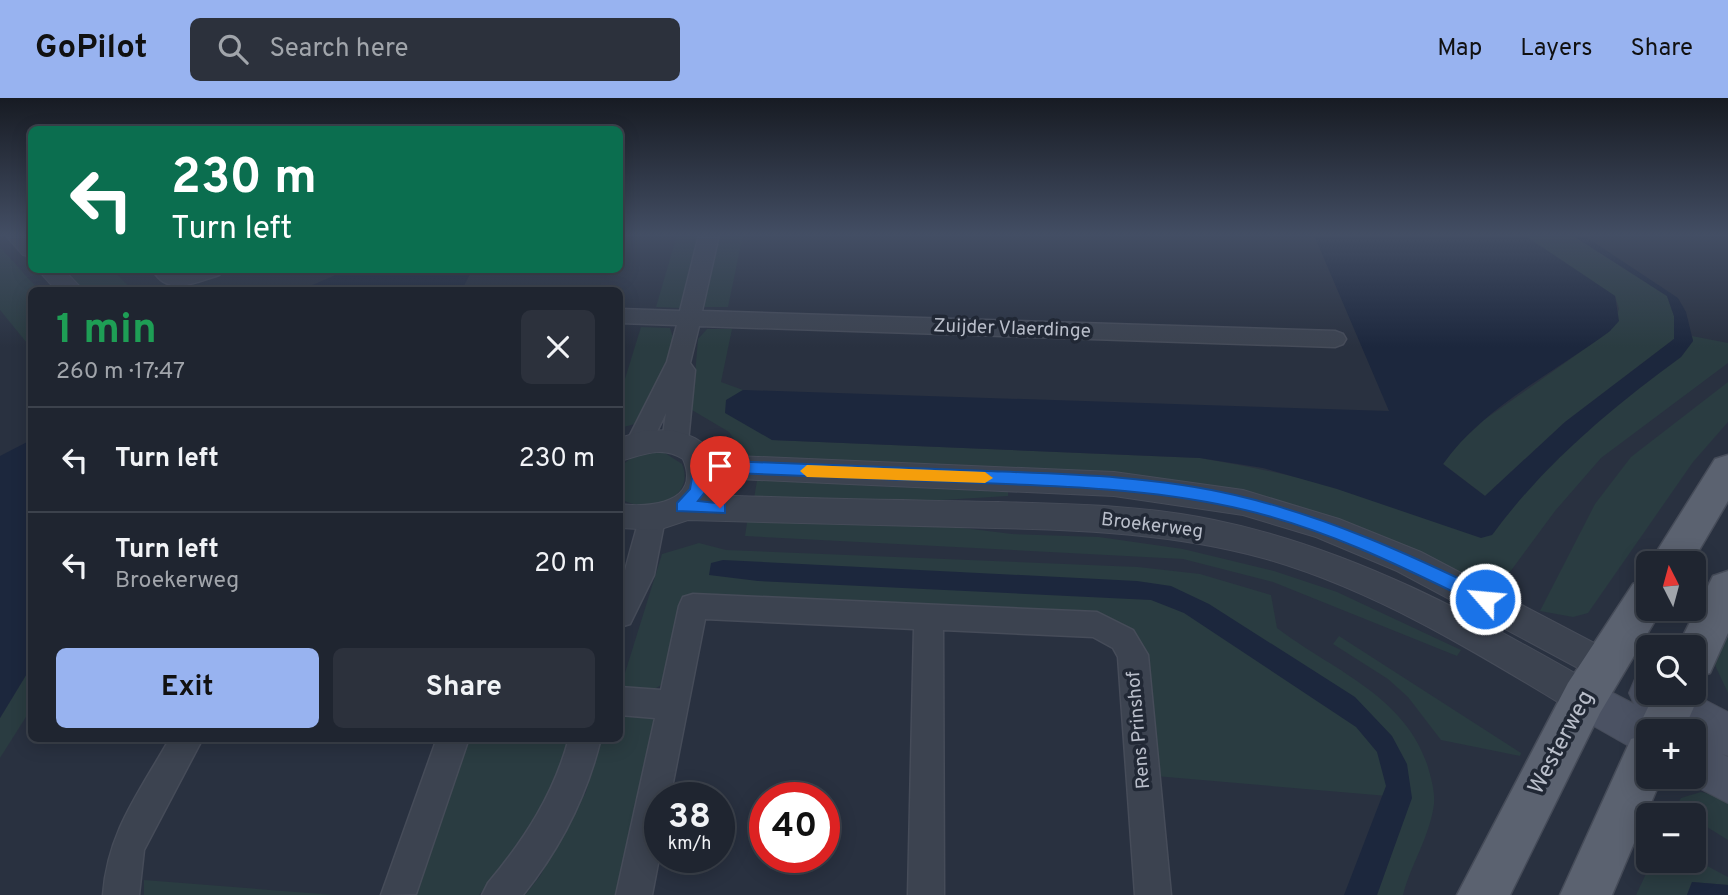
<!DOCTYPE html>
<meta charset="utf-8">
<style>
:root{--surface:#1f2530;--page:#2c313c;--text:#f1f3f6;--muted:#a1a5ab;--line:#3c424c;--accent:#98b3f0}
body{margin:0;font-family:Overpass,sans-serif;background:var(--page);color:var(--text);height:100vh;display:flex;flex-direction:column;font-size:26px;white-space:nowrap}
*{box-sizing:border-box;margin:0}
p{font-size:23px;color:var(--muted)}
.icon{flex:none;width:38px;height:38px;fill:none;stroke:currentColor;stroke-width:2;stroke-linecap:round;stroke-linejoin:round}
.map{position:relative;flex:1;overflow:hidden}
.side{position:absolute;left:28px;top:189px;width:595px;height:455px;display:flex;flex-direction:column;background:var(--surface);border-radius:10px;box-shadow:0 4px 18px #0003,0 0 0 2px var(--line)}
.side>*{flex:none}
.banner{position:absolute;left:28px;top:28px;width:595px;height:147px;border-radius:10px;box-shadow:0 4px 18px #0003,0 0 0 2px var(--line);background:#0b6e4f;color:#fff;overflow:hidden}
.needle{width:46px;rotate:354deg}
.tools{position:absolute;left:1636px;top:453px;display:grid;gap:14px}
.tools a{display:grid;place-items:center;width:70px;height:70px;border-radius:10px;background:var(--surface);box-shadow:0 4px 18px #0003,0 0 0 2px var(--line);font-size:35px}
.speed{position:absolute;left:644px;top:684px;display:flex;gap:14px;font-size:35px;font-weight:700;text-align:center}
.speed>*{display:grid;place-content:center;width:91px;height:91px;border-radius:50%;background:var(--surface);box-shadow:0 4px 18px #0003,0 0 0 2px var(--line);line-height:1}
.speed small{font-size:18px;font-weight:400}
.speed .limit{border:10px solid #d22;background:#fff;color:#111}
.pin{position:absolute;display:grid;place-items:center;width:60px;height:60px;color:#fff;margin:-72px -30px;border-radius:50% 50% 50% 0;rotate:-45deg;box-shadow:0 0 7px #0007}
.pin .icon{rotate:45deg}
.me{position:absolute;width:77px;margin:-38px;rotate:297deg;stroke-linejoin:round;filter:drop-shadow(0 0 5px #0008)}
.turn{display:flex;align-items:center;gap:24px;height:147px;padding:0 28px;font-size:32px}
.turn .icon{width:91px;height:91px;stroke-width:2.5}
.turn b{display:block;font-size:49px;line-height:60px}
.round{display:grid;place-items:center;flex:none;width:74px;height:74px;border-radius:10px;background:var(--page)}
.overview{display:flex;align-items:center;justify-content:space-between;height:119px;padding:0 28px}
h1{font-size:42px;font-weight:700;line-height:52px;color:#1e9e55}
.button{display:flex;gap:14px;margin-top:auto;padding:14px 28px}
.button a{flex:1;height:80px;border-radius:10px;background:var(--accent);color:#111;font-size:28px;font-weight:700;line-height:80px;text-align:center}
.button a+a{background:var(--page);color:var(--text)}
ul{padding:0;list-style:none}
li{display:flex;align-items:center;gap:21px;height:105px;padding:0 28px;border-top:2px solid var(--line)}
li div{flex:1}
li b{display:block;font-size:26px}
li em{font-style:normal}
header{display:flex;align-items:center;gap:42px;box-sizing:border-box;height:98px;padding:0 35px;background:var(--accent);color:#111}
header strong{font-size:33px}
nav{display:flex;gap:38px;margin-inline-start:auto;font-size:24px}
.search{width:490px;height:63px;background:var(--page);display:flex;align-items:center;gap:18px;box-sizing:border-box;padding:0 24px;border-radius:10px;color:var(--muted);font-size:26px}
.map>svg:first-child{display:block}
.green{fill:#2a3c41}
.water{fill:#1c273d}
.lines{fill:none;stroke-linecap:round;stroke-linejoin:round}
.minor-casing{stroke:#464c59;stroke-width:3}
.tertiary-casing{stroke:#464c59;stroke-width:2}
.secondary-casing{stroke:#464c59;stroke-width:2}
.primary-casing{stroke:#464c59;stroke-width:3}
.minor{fill:#3c4350;fill-rule:evenodd}
.tertiary{fill:#3c4350;fill-rule:evenodd}
.secondary{fill:#4b5263;fill-rule:evenodd}
.primary{fill:#5b6270;fill-rule:evenodd}
.route{fill:#1a73e8;stroke:#114b97;stroke-width:2}
.slow{fill:#f59e0b}
.labels{text-anchor:middle;dominant-baseline:central;stroke-width:7;stroke-linejoin:round;paint-order:stroke}
.street-label{font-size:19px;fill:#b9beca;stroke:#212835}
.near-street-label{font-size:23px;fill:#b9beca;stroke:#212835}
</style>
<header>
<strong>GoPilot</strong>
<div class="search"><svg class="icon" aria-label="search" viewBox="0 0 24 24"><circle cx="10" cy="10" r="6"/><path d="M15 15l6 6"/></svg>Search here</div>
<nav><a>Map</a><a>Layers</a><a>Share</a></nav>
</header>
<div class="map">
<svg width="1728" height="797" viewBox="0 0 1728 797">
<rect width="100%" height="100%" fill="#293140"/>
<g class="green">
<path d="M677,137H699L680,210L656,209Z"/>
<path d="M720,137H743L728,209H703Z"/>
<path d="M1524,137H1572L1667,198L1674,218V241L1565,324L1485,398L1443,366L1455,349L1484,322L1610,233L1619,211L1615,198Z"/>
<path d="M0,149L39,192H32L31,250L0,212Z"/>
<path d="M62,172H113L132,192H82Z"/>
<path d="M641,229L670,230L674,243L642,324L620,330V286L624,284Z"/>
<path d="M707,231H732L721,284L743,292L727,302L772,342L1200,360C1247,368 1292,377 1337,390C1389,406 1438,427 1492,437C1544,366 1610,311 1681,259L1693,243L1692,238L1728,245V265L1601,360L1555,413L1496,493L1427,459L1292,408L760,365L759,358H746L729,334L692,312L698,241Z"/>
<path d="M1728,284V324L1693,364L1588,515L1573,519L1540,513L1595,406L1631,359Z"/>
<path d="M653,354L665,355L682,366C697,402 644,418 620,400V369L631,360Z"/>
<path d="M758,377L859,387L1008,394V398L876,406H753Z"/>
<path d="M748,418L907,423L1012,436L1099,439L1183,451L1274,473L1337,494L1461,552L1457,558L1273,484L1183,461L745,438Z"/>
<path d="M699,445L726,452L1138,469L1200,476L1271,497L1277,530C1332,572 1405,597 1428,669C1431,680 1435,693 1434,706C1430,738 1411,766 1403,797H1377L1411,700L1155,678L1135,538L1122,525L1092,516L713,497L661,587C652,594 630,596 620,591L662,456Z"/>
<path d="M1728,535V595L1713,563Z"/>
<path d="M1339,538L1521,655L1520,658L1441,642L1408,599L1388,581L1333,546Z"/>
<path d="M31,569V611L0,660V620Z"/>
<path d="M620,618L654,620L616,797H525L540,778L586,694L600,641L620,640Z"/>
<path d="M467,641H569C556,700 519,753 479,797H408Z"/>
<path d="M1701,694L1728,700V742L1694,721V718L1676,709L1681,700Z"/>
<path d="M1694,761L1728,779V787L1692,784L1687,797H1636L1652,763Z"/>
<path d="M144,782L335,797H144Z"/>
</g>
<g class="water">
<path d="M1314,137H1524L1615,198L1619,223L1610,233C1554,275 1484,308 1443,366L1485,398L1565,324L1674,241V218L1667,198L1572,137H1583L1678,200L1686,214L1693,243L1681,259C1610,311 1544,366 1492,437L1481,440L1337,391L1263,370L1200,360L772,342L725,315L726,302L743,292L1389,313Z"/>
<path d="M347,172H472L462,192H301Z"/>
<path d="M31,342V569L0,620V358Z"/>
<path d="M723,462L1137,483L1171,488L1209,506L1355,599L1392,638L1407,666L1412,700L1377,797H1344L1386,688L1377,654L1356,629L1184,515L1151,502L758,483L709,477L711,465Z"/>
<path d="M1692,784L1728,787V797H1687Z"/>
</g>
<g class="lines">
<g class="minor-casing">
<g id="minor">
<path d="M699,137H719L702,213L1335,233L1343,236L1346,241L1343,246L1335,249L699,228L690,265L695,272L688,344L684,351L675,353L666,351L662,344L666,315L649,350L640,352L631,350L627,343L667,264L677,227L620,225V211L680,213Z"/>
<path d="M153,172H177L182,175L192,172H223L219,177C197,184 167,199 153,172Z"/>
<path d="M652,410L661,414L665,421L654,477L630,526L620,529C616,492 630,457 639,421L643,414Z"/>
<path d="M693,496L1097,514L1133,532L1148,557L1171,797H1135L1118,559L1113,550L1093,539L943,532L944,797H908L914,531L705,521L670,700H660V755L652,797H616L655,620L620,617V589L661,592L679,508L683,499Z"/>
<path d="M170,640H203L144,752L139,797H103C108,733 139,695 170,640Z"/>
<path d="M437,640H469L416,796L381,797Z"/>
<path d="M569,640H601C587,698 560,751 523,797H482L488,785C525,741 554,696 569,640Z"/>
</g>
</g>
<g class="tertiary-casing">
<g id="tertiary">
<path d="M5,137H31L32,159L23,157Z"/>
<path d="M38,172H64L83,192H56Z"/>
<path d="M671,332C689,337 702,340 712,357L1114,374L1243,392L1339,421L1421,454L1617,557L1622,568L1617,579L1604,584L1397,473L1316,439L1243,417L1114,398L717,380L711,397C807,401 902,402 998,404C1070,406 1143,407 1214,422C1352,450 1476,518 1597,588L1602,600L1597,612L1584,617L1571,612C1474,553 1373,491 1263,460C1175,436 1086,432 995,430C893,427 790,425 688,422L658,432L620,430V406C649,410 702,405 683,361C662,347 642,357 620,363V340L643,333Z"/>
</g>
</g>
<g class="secondary-casing">
<path id="secondary" d="M1648,576V595H1691L1728,614V658L1722,656L1728,659V705L1678,679H1694V642L1700,645L1694,642V634H1680L1664,625L1668,634H1648V659L1569,614L1562,600L1569,586L1584,580L1634,606L1629,595L1635,581Z"/>
</g>
<g class="primary-casing">
<g id="primary">
<path d="M1728,357V403L1691,466H1649L1715,361Z"/>
<path d="M1728,473V535L1710,575L1694,580V550H1677L1713,478Z"/>
<path d="M1648,480V511H1662L1600,615L1510,797H1457L1568,585L1633,486Z"/>
<path d="M1694,581L1700,595L1683,634H1648V679H1662L1612,797H1560L1631,641L1638,639L1636,634L1655,595H1694Z"/>
</g>
</g>
<use href="#minor" class="minor"/>
<use href="#tertiary" class="tertiary"/>
<use href="#secondary" class="secondary"/>
<use href="#primary" class="primary"/>
</g>
<linearGradient id="sky" x2="0" y2="1"><stop stop-color="#171b23"/><stop offset="0.55" stop-color="#434e64"/><stop offset="1" stop-color="#434e64" stop-opacity="0"/></linearGradient>
<rect width="1728" height="249" fill="url(#sky)"/>
<path class="route" d="M702,362C797,366 892,370 987,373C1069,376 1155,378 1235,397C1325,418 1407,455 1491,496L1493,501L1491,506H1478C1399,467 1320,428 1232,409C1150,391 1063,388 979,385C889,381 799,378 708,374L705,394L698,403L725,406V415L677,413V405L690,391L694,368Z"/>
<path class="slow" d="M807,367L985,374L993,380L985,385L807,379L800,373Z"/>
<g class="labels">
<g class="street-label">
<text transform="translate(1012 231) rotate(2)">Zuijder Vlaerdinge</text>
<text transform="translate(1152 428) rotate(7)">Broekerweg</text>
<text transform="translate(1139 632) rotate(-95)">Rens Prinshof</text>
</g>
<g class="near-street-label">
<text transform="translate(1562 645) rotate(-62)">Westerweg</text>
</g>
</g>
</svg>
<div class="tools">
<a><svg class="needle" viewBox="-14 -14 28 28"><path d="M0-13l5 13h-10z" fill="#e53935"/><path d="M0 13l5-13h-10z" fill="#a1a5ab"/></svg></a>
<a><svg class="icon" aria-label="search" viewBox="0 0 24 24"><circle cx="10" cy="10" r="6"/><path d="M15 15l6 6"/></svg></a>
<a>+</a>
<a>−</a>
</div>
<div class="speed"><div>38<small>km/h</small></div><div class="limit">40</div></div>
<div class="pin" style="left:720px;top:410px;background:#d93025"><svg class="icon" aria-label="arrive" viewBox="0 0 24 24"><path d="M6 21V4h12l-3 4 3 4H6"/></svg></div>
<svg class="me" style="left:1485px;top:501px" viewBox="-20 -20 40 40"><circle r="17" fill="#1a73e8" stroke="#fff" stroke-width="3"/><path d="M0-11L8 9 0 5-8 9z" fill="#fff"/></svg>
<div class="banner">
<div class="turn"><svg class="icon" aria-label="left" viewBox="0 0 24 24"><path d="M17 20v-9H6M10 6l-5 5 5 5"/></svg><div><b>230 m</b>Turn left</div></div>
</div>
<section class="side">
<div class="overview"><div><h1>1 min</h1><p>260 m · 17:47</p></div><a class="round"><svg class="icon" aria-label="close" viewBox="0 0 24 24"><path d="M6 6l12 12M18 6L6 18"/></svg></a></div>
<ul>
<li><svg class="icon" aria-label="left" viewBox="0 0 24 24"><path d="M17 20v-9H6M10 6l-5 5 5 5"/></svg><div><b>Turn left</b></div><em>230 m</em></li>
<li><svg class="icon" aria-label="left" viewBox="0 0 24 24"><path d="M17 20v-9H6M10 6l-5 5 5 5"/></svg><div><b>Turn left</b><p>Broekerweg</p></div><em>20 m</em></li>
</ul>
<div class="button"><a>Exit</a><a>Share</a></div>
</section>
</div>
